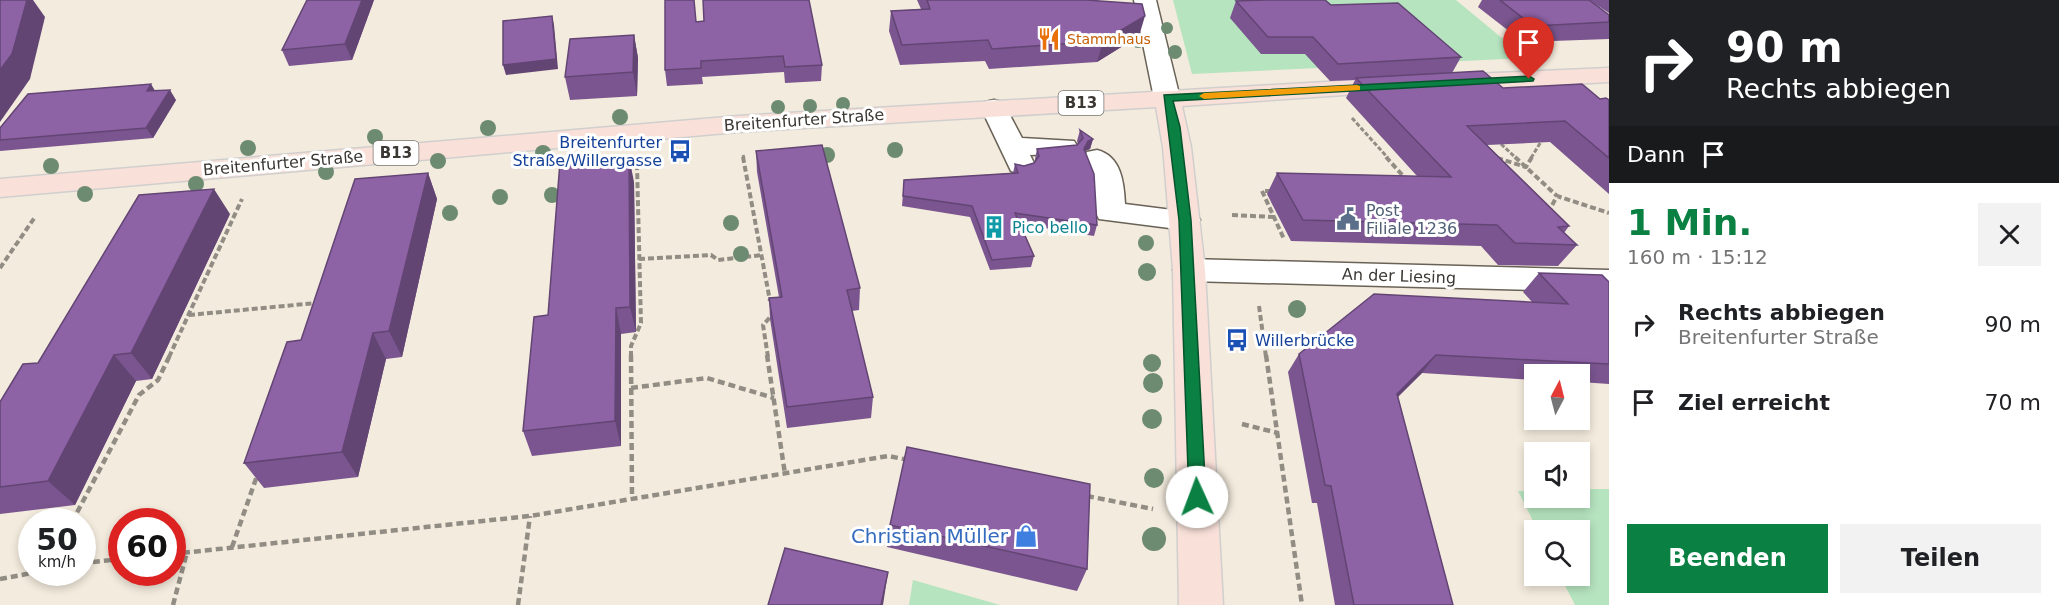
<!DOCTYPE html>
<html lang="de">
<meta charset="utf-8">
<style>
:root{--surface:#fff;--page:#f2f2f2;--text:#202124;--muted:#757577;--accent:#0b8043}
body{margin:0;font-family:"DejaVu Sans",sans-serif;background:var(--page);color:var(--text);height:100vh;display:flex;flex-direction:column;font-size:22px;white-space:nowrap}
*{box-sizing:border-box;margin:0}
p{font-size:20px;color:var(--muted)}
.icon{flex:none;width:33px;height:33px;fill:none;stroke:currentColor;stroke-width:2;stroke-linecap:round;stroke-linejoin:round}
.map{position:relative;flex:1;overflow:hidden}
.sheet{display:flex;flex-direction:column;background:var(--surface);width:450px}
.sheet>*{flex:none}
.banner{background:#202124;color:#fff;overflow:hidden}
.needle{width:39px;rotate:7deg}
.buttons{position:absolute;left:1524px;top:364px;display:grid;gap:12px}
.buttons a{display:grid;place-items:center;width:66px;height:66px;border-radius:0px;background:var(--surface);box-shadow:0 3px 9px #0003;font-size:30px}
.speed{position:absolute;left:18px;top:508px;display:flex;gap:12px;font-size:30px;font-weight:700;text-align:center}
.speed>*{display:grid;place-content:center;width:78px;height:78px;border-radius:50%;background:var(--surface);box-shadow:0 3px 9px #0003;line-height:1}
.speed small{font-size:15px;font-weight:400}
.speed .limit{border:9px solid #d22;background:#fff;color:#111}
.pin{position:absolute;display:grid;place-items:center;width:51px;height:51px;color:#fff;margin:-62px -26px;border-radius:50% 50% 50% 0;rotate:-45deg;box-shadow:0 0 6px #0007}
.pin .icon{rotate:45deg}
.me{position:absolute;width:66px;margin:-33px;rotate:358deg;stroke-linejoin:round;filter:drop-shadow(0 0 4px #0008)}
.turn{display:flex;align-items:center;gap:21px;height:126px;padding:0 18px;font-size:27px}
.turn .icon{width:78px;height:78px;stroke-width:2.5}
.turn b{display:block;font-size:42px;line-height:51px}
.then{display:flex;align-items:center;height:57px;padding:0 18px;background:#0003;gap:12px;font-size:22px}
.round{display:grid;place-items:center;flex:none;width:63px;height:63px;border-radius:0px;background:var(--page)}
.head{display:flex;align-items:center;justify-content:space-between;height:102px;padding:0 18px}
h1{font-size:36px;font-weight:700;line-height:45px;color:var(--accent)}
.action{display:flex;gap:12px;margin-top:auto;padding:12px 18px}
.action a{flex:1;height:69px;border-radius:0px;background:var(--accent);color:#fff;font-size:24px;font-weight:700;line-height:69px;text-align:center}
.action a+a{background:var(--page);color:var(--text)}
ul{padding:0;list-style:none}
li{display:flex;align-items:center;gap:18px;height:78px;padding:0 18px}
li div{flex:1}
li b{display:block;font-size:22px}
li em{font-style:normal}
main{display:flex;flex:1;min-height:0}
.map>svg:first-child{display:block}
.green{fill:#b6e4bf}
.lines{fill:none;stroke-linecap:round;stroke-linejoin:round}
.minor-casing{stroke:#696256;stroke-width:3}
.major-casing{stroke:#d0cfce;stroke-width:3}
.path-far2{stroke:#928d84;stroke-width:3;stroke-dasharray:4.5 2;stroke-linecap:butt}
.path-far1{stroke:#928d84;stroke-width:4;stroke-dasharray:6 3;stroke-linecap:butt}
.path{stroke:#928d84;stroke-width:4.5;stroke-dasharray:7 4;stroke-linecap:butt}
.minor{fill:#fff;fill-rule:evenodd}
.major{fill:#f9e1d9;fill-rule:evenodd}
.tree{fill:#6d8b71}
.wall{fill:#7a558f}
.shaded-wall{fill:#634574}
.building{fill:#8e63a6;stroke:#634574;stroke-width:1.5}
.route{fill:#0b8043;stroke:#07532c;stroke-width:1.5}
.slow{fill:#f59e0b}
.labels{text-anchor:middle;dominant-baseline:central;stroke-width:6;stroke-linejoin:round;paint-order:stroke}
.far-food-label{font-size:14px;fill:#c56008;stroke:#fff;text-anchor:start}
.shield{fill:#fff;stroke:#767470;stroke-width:1.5}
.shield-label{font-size:15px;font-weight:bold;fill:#3b3833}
.street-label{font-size:16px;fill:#3b3833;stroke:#fff}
.transit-label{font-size:16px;fill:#164399;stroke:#fff;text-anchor:end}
.service-label{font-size:16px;fill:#4e5e75;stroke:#fff;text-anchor:start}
.culture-label{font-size:16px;fill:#0d838f;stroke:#fff;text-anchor:start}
.near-shop-label{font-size:20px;fill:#366cbe;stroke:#fff;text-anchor:end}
</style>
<main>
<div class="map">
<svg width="1609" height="605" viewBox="0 0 1609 605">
<rect width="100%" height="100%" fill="#f3ebdd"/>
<g class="green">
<path d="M1173,0H1456L1526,58L1192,74Z"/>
<path d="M1580,489H1609V605H1575L1560,576H1580V531H1538L1518,491H1534V498H1580Z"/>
<path d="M913,580L1000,605H909Z"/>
</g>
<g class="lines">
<g class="minor-casing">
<g id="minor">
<path d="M1134,0H1156L1180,98L1176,103L1167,106L1158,103L1154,98Z"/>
<path d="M994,100L1003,102L1022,138L1074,141L1078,147L1074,153L1030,155L1035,165L1031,171L1021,174L1011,171L981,108L985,102Z"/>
<path d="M1097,150C1121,156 1124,182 1125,204L1196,213L1200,220L1196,227L1185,230L1099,219C1089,202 1101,184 1083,158L1087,152Z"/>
<path d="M1189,259L1609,270V292L1189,281L1178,278L1173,270L1178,262Z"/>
</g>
</g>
<g class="major-casing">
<g id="major">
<path d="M1609,68V82L1449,91L1440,88L1436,83L1440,78L1449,75Z"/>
<path d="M1394,78L1403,81L1407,86L1403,91L1182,106L1191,147L1205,270L1223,605H1179L1173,270L1163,147L1156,107L738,132L0,197V179L738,116Z"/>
</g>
</g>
<g class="path-far2">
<path d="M1352,118L1388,158"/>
<path d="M1501,144L1516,158"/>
<path d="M743,155L744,158"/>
<path d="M1531,158L1542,140"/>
</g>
<g class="path-far1">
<path d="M743,157L770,301"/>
<path d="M1386,157L1405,178"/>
<path d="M1515,157L1557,196"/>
<path d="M1497,158L1526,167L1532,157"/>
<path d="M1271,191H1262L1284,239"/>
<path d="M1548,213L1557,196L1609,213"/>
<path d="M1232,215L1274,217"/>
<path d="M639,259L711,255L718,260L762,255"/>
<path d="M0,268L35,217"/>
<path d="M1259,306L1266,357"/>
<path d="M189,315L316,303"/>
<path d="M169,357L242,199"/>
<path d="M631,357V346L641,323L637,165"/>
<path d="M768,357L763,325L773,314"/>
</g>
<g class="path">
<path d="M631,355L632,498"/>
<path d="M767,355L785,474"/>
<path d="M1266,355L1302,605"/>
<path d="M631,388L707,378L774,398"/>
<path d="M1242,424L1278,433"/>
<path d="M1087,496L1153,509"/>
<path d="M72,522L139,395L158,380L170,355"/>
<path d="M232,547L258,473"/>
<path d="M172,554L530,516L888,456L909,460"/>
<path d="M82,563L122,559"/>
<path d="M0,579L32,573"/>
<path d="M173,605L187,552"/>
<path d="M518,605L530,516"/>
</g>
<use href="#minor" class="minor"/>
<use href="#major" class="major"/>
</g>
<g class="tree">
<circle cx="1167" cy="28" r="6"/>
<circle cx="1138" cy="41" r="7"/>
<circle cx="1175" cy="52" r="7"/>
<circle cx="843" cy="104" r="7"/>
<circle cx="810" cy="106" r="7"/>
<circle cx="778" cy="107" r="7"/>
<circle cx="620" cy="117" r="8"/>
<circle cx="488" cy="128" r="8"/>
<circle cx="375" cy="137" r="8"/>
<circle cx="248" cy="148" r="8"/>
<circle cx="895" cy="150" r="8"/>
<circle cx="543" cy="153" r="8"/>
<circle cx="827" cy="155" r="8"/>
<circle cx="438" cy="161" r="8"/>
<circle cx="51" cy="166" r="8"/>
<circle cx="326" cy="172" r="8"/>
<circle cx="196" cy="184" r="8"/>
<circle cx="85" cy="194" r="8"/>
<circle cx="552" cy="195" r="8"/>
<circle cx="500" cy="197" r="8"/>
<circle cx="450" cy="213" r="8"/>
<circle cx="731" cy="223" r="8"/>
<circle cx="1146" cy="243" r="8"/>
<circle cx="741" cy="254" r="8"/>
<circle cx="1147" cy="272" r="9"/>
<circle cx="1297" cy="309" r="9"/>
<circle cx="1152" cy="363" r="9"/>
<circle cx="1153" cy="383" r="10"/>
<circle cx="1152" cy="419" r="10"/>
<circle cx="1154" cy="478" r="10"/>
<circle cx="1154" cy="539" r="12"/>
</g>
<g class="wall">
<path d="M374,0L352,60L289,66L282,50Z"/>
<path d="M917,0H1086L1139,36L1097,62L989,69L985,61L900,65L889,31L891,11L921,9Z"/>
<path d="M1254,0H1325L1331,5L1461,57L1452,73L1503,88L1609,100V194L1550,142L1487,145L1569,226L1564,233L1577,245L1558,266L1498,265L1481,246L1291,241L1267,194L1277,173L1417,176L1346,98L1355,80L1330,81L1305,54H1261L1230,18L1236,1Z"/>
<path d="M1482,0H1589L1609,15V39L1523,42L1478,7Z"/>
<path d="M1589,0H1609V13Z"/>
<path d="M704,21L822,65L821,81L785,83L784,72L702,77L703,84L667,86L665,70L696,22Z"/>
<path d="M634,35L638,58L637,96L570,100L565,77Z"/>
<path d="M155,91L176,100L153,138L0,151V128Z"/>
<path d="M1080,130L1093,139L1090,149L1085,151L1097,225L1094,236L1020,224L1034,256L1031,267L990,270L970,217L902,206L904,180L1013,173L1015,164L1024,166L1034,163L1035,161V159L1037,149L1077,145L1078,144L1077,141Z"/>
<path d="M756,151L860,288L859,310L852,311L873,397L871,418L787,428L770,319L769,298L779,297L757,172Z"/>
<path d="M428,173L437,199L402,357L386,359L358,477L264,488L244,463L301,340Z"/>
<path d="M634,182L636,332L621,334V446L532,456L523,431Z"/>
<path d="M230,214L152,379L136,381L75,505L0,514V402Z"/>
<path d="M1539,273L1609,282V384L1580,382V375H1534V380L1422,373L1398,397L1453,605H1335L1317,503H1312L1288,372L1299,354L1532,302L1523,292Z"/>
<path d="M890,525L1087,569L1077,591L887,547Z"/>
</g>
<g class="shaded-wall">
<path d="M27,0H33L45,17L30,79L0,122V70Z"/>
<path d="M362,0H374L352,60L345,44Z"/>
<path d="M552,16L554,25L558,69L506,75L503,65Z"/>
<path d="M1145,16L1139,36L1097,62L1103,41Z"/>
<path d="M634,35L638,58L637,96L633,72Z"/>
<path d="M151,84L157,94L147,91Z"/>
<path d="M170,90L176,100L153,138L146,128Z"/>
<path d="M1093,139L1090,149L1085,151L1081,159L1084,149L1088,141Z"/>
<path d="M629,156L634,182L636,332L630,307Z"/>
<path d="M428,173L437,199L402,357L389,331Z"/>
<path d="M214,189L230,214L152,379L131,353Z"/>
<path d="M616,308L621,334V446L615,421Z"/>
<path d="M373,333L386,359L358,477L342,452Z"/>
<path d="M114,355L136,381L75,505L48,481Z"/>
<path d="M1436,355L1422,373L1382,412L1397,394Z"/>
<path d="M888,572L883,605H881Z"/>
</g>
<g class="building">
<path d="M0,0H27L12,54L0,70Z"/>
<path d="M307,0H362L345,44L282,50Z"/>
<path d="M665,0H694L696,22L704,21L703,0H809L822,65L785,67L783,56L701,61V68L665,70Z"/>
<path d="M927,0H1086L1142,4L1145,16L1103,41L992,49L988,40L902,45L891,11L930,9Z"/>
<path d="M1265,0H1325L1331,5L1398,3L1461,57L1338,64L1313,37H1268L1236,1Z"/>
<path d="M1500,0H1589L1609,15V22L1533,26Z"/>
<path d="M552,16L556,59L503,65V21Z"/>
<path d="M634,35L633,72L565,77L570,39Z"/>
<path d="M1483,71L1503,88L1582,84L1600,99L1606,98L1609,100V158L1565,121L1467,126L1569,226L1558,227L1577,245L1515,243L1497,225L1303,220L1277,173L1451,177L1356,78Z"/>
<path d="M151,84L147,91L170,90L146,128L0,140V128L28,94Z"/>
<path d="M1080,130L1093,139L1088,141L1084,149L1094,174L1097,225L1015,213L1034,256L992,260L972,206L903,196L904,180L1018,173L1015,164L1024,166L1034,163L1039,156L1037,149L1077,145L1083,138Z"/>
<path d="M822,145L860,288L847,290L873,397L787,407L769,298L782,297L756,151Z"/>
<path d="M629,156L630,307L616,308L615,421L523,431L534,317L548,315L560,162Z"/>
<path d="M428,173L389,331L373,333L342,452L244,463L287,342L301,340L355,179Z"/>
<path d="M214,189L131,353L114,355L48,481L0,487V402L23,364L38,363L139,195Z"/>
<path d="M1539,273L1602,275L1609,282V364L1436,355L1397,394L1453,605H1354L1331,486L1325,485L1299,354L1374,294L1568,304Z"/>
<path d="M907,447L1090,484L1087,569L890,525Z"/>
<path d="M785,548L888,572L881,605H768Z"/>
</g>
<path class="route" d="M1529,76L1534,79L1533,81L1173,101L1180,127L1191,220L1206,497L1203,502L1197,504L1191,502L1189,497L1179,220L1164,95Z"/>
<path class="slow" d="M1357,85L1360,86V90L1204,99L1199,96L1204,93Z"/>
<defs>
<g id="restaurant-bare" transform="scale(1.8)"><path d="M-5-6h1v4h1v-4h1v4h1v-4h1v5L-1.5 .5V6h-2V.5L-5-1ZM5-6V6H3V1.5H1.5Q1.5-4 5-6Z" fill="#e8710a" stroke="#fff" stroke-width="2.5" paint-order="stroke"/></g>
<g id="bus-bare" transform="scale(1.8)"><path d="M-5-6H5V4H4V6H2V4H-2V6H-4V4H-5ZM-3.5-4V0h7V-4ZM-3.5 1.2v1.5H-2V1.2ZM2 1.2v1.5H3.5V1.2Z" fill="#1a4fb4" stroke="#fff" stroke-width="2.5" paint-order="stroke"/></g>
<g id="civic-bare" transform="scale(1.8)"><path d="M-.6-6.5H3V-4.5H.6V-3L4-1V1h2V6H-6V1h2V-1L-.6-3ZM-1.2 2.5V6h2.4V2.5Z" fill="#5c6f8a" stroke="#fff" stroke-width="2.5" paint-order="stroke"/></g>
<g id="building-bare" transform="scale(1.8)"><path d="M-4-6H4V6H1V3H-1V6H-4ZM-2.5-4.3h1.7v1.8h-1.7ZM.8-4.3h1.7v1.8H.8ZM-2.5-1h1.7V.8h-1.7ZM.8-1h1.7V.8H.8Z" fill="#0f9aa8" stroke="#fff" stroke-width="2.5" paint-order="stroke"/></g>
<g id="shop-bare" transform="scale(1.8)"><path d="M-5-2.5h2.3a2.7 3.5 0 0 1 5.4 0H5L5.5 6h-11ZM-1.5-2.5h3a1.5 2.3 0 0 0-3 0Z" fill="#3f7fe0" stroke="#fff" stroke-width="2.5" paint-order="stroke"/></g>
</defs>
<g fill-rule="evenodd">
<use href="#restaurant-bare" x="1049" y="39"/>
<use href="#bus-bare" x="680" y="151"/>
<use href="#civic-bare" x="1348" y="219"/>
<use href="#building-bare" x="994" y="227"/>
<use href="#bus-bare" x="1237" y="340"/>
<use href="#shop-bare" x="1026" y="536"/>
</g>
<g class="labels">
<g class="far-food-label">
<text x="1067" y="39">Stammhaus</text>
</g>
<g class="shield">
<rect x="1058.5" y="91" width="45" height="24" rx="4.5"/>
<rect x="373.5" y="141" width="45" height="24" rx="4.5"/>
</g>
<g class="shield-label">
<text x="1081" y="103">B13</text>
<text x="396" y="153">B13</text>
</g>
<g class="street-label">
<text transform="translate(804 120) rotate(-4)">Breitenfurter Straße</text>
<text transform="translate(283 163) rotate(-5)">Breitenfurter Straße</text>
<text transform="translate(1399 276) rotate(2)">An der Liesing</text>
</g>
<g class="transit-label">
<text x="662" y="142">Breitenfurter<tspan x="662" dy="18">Straße/Willergasse</tspan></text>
<text x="1255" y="340" text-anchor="start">Willerbrücke</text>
</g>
<g class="service-label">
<text x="1366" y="210">Post<tspan x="1366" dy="18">Filiale 1236</tspan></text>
</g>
<g class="culture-label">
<text x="1012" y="227">Pico bello</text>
</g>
<g class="near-shop-label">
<text x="1008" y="536">Christian Müller</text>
</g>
</g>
</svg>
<div class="buttons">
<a><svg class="needle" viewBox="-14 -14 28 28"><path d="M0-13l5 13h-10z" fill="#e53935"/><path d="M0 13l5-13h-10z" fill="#757577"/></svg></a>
<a><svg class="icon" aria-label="sound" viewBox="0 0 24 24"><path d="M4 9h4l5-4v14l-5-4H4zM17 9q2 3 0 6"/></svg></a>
<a><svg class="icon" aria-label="search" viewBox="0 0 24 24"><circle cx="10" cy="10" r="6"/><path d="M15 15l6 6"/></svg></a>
</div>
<div class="speed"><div>50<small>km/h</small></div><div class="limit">60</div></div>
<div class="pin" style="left:1529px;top:79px;background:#d93025"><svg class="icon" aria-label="arrive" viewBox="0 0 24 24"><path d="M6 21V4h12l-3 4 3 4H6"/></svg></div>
<svg class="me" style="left:1197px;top:497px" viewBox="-20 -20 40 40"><circle r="19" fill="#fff"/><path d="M0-13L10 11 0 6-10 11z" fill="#0b8043"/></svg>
</div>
<section class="sheet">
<div class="banner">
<div class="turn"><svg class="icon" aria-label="right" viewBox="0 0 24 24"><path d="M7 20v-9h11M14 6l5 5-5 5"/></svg><div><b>90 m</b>Rechts abbiegen</div></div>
<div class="then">Dann<svg class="icon" aria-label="arrive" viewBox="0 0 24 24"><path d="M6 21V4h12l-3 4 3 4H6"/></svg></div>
</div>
<div class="head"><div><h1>1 Min.</h1><p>160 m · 15:12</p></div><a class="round"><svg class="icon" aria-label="close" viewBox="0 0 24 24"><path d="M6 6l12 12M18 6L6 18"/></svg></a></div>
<ul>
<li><svg class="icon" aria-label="right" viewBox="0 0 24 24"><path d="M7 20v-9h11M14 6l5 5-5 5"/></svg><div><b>Rechts abbiegen</b><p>Breitenfurter Straße</p></div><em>90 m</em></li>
<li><svg class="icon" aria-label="arrive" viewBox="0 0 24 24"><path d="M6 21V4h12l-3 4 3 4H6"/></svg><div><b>Ziel erreicht</b></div><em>70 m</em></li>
</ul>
<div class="action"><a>Beenden</a><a>Teilen</a></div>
</section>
</main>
